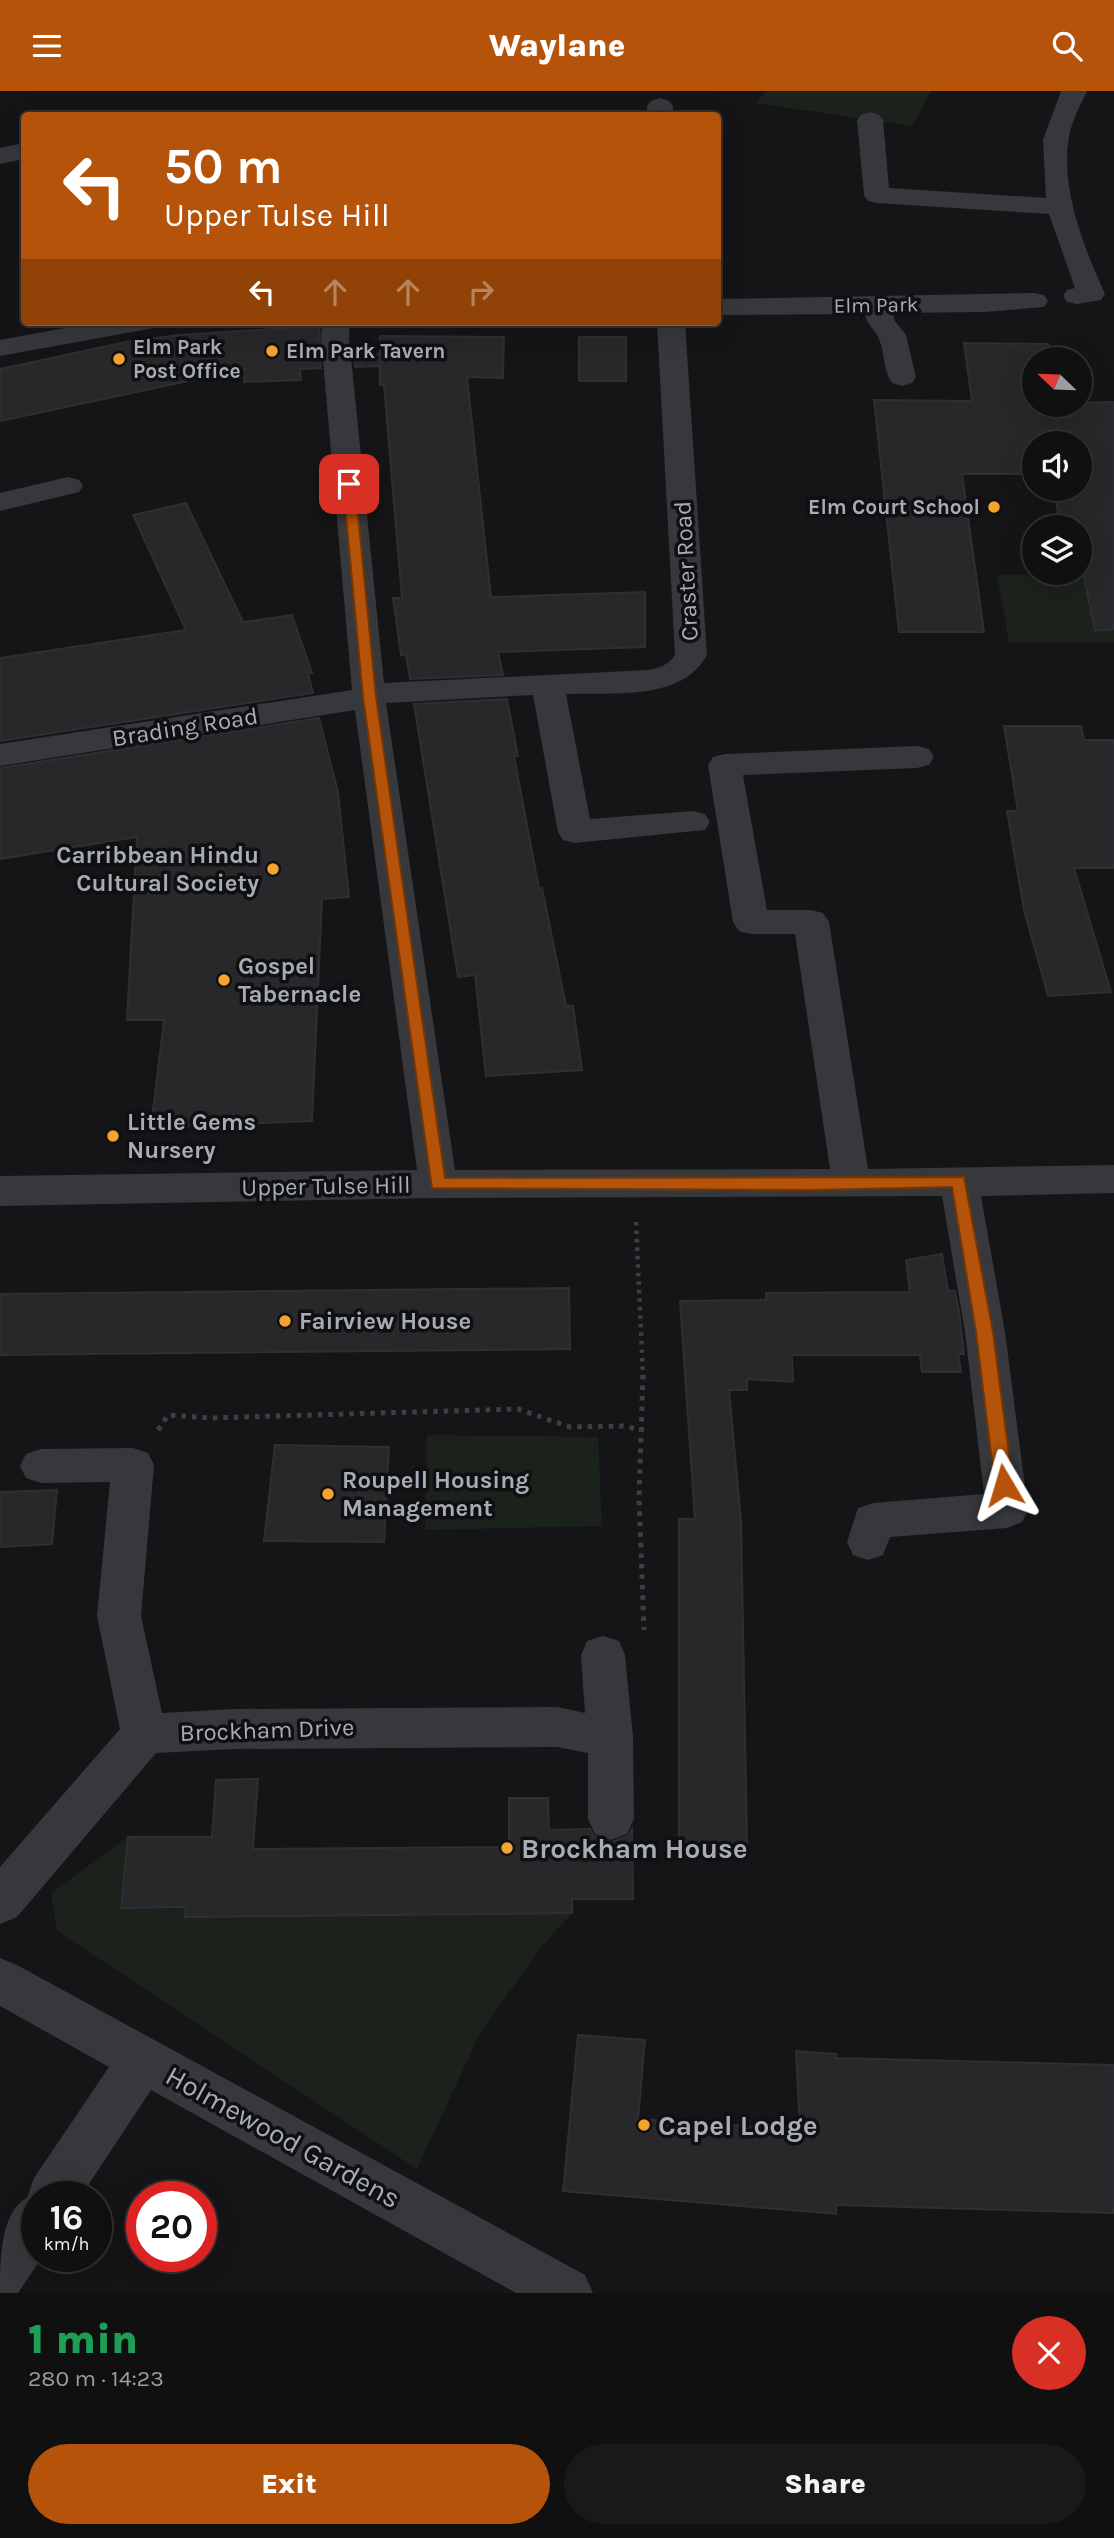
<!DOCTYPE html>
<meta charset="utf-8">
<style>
:root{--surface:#101011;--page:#19191a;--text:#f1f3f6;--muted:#9c9d9f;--line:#303031;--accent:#b45309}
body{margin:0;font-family:Karla,sans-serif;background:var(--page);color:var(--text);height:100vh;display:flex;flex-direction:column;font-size:26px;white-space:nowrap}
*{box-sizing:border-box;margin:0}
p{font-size:23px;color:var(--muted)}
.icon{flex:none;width:38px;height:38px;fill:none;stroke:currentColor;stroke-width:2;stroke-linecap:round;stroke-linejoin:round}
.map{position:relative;height:2202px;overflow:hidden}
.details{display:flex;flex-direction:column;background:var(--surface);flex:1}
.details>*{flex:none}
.banner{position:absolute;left:21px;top:21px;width:700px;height:214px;border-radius:7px;box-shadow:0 7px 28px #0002,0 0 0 2px var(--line);background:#b45309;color:#fff;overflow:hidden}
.needle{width:46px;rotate:293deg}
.tools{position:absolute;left:1022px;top:256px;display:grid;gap:14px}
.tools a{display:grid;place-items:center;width:70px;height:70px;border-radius:50%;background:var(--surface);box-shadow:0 7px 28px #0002,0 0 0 2px var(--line);font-size:35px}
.speed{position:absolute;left:21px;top:2090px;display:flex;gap:14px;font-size:35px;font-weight:700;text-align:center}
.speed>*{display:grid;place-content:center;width:91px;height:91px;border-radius:50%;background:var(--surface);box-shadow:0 7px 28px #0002,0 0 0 2px var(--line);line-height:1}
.speed small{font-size:18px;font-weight:400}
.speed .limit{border:10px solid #d22;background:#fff;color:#111}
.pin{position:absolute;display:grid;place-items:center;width:60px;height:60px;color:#fff;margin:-30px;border-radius:14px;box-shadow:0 4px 10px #0006}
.me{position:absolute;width:77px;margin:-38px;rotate:353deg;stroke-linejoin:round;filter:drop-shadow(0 0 5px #0008)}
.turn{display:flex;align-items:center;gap:24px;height:147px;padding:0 28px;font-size:32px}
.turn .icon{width:91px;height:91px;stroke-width:2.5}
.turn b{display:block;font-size:49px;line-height:60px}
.lanes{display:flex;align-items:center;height:66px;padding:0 28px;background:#0003;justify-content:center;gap:35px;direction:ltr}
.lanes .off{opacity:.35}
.round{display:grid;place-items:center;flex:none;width:74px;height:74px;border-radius:37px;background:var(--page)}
.summary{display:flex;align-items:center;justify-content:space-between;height:119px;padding:0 28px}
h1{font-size:42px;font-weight:800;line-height:52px;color:#1e9e55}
.button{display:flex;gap:14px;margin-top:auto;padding:14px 28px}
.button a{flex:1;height:80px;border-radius:42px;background:var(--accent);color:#fff;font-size:28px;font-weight:800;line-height:80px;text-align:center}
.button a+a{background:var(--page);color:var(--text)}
header{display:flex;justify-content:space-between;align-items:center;height:91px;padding:0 28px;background:var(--accent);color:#fff;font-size:32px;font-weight:800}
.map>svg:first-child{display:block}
.green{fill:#1b221c}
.building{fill:#28282b;stroke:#2f2f33;stroke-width:2}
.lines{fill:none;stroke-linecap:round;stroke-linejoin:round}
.path-far1{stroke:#3c3f43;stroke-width:4.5;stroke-dasharray:3.5 5;stroke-linecap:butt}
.path{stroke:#3c3f43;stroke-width:5;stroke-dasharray:4.5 6;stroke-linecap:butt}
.minor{fill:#36383c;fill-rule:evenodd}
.route{fill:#b45309;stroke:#753606;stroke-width:2}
.poi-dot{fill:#f4a330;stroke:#101012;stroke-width:2.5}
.labels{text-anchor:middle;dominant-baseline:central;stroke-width:7;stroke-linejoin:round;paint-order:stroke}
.far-street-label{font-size:21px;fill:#a7adb7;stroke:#101012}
.far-poi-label{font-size:21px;font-weight:bold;fill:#a7adb7;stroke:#101012;text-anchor:start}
.street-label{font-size:24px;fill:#a7adb7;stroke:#101012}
.poi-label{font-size:24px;font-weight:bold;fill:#a7adb7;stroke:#101012;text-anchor:start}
.near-poi-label{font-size:28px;font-weight:bold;fill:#a7adb7;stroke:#101012;text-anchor:start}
.near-street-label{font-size:28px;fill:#a7adb7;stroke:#101012}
</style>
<header><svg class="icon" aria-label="menu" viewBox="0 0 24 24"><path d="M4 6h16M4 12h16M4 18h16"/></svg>Waylane<svg class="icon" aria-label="search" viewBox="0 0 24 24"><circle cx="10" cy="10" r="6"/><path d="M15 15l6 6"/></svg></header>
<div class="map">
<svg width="1114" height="2202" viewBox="0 0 1114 2202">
<rect width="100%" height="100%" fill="#151517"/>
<g class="green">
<path d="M766,0H931L912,35L756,12Z"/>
<path d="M997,484H1114V552H1009Z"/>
<path d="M427,1344L598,1346L602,1435L425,1439Z"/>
<path d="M128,1746L121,1817L572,1822L543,1854L480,1942L417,2078L57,1840L51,1802Z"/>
</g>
<g class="building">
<path d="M319,235L321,277L300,278L301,289L244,291L245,278L0,330V278L126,251L179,244Z"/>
<path d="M380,245L504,246L503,287L467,286L491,506L645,501V556L498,561L503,584L410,588L406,563L401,564L393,507H402L384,294H380V275L355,276L353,257L380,264Z"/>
<rect x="579" y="246" width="47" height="44"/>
<path d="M964,252L1048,253L1051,268H1034V313L1114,311V538L1095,540L1080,466V436H1061L1053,397H1080V352H1034V383H962L984,541H899L874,309L972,310Z"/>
<path d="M186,412L243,531L292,524L312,582H308L313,602L0,650V567L186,539L133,424Z"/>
<path d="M507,608L518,665H514L539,798L542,797L566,915H573L582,979L486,985L475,884L458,886L414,613Z"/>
<path d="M319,627L338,701L349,806L322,808L312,1030L151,1036L164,929H127L137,746L0,768V677Z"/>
<path d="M1004,635H1081L1084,649H1114V777H1074L1111,901L1048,905L1024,819L1007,720H1018Z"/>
<path d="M942,1163L948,1200H955L959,1221L964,1263H958L961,1281H922L920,1264H792L793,1291L747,1288V1299H729L741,1430L747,1754L679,1752V1428H695L680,1210L766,1209V1202L910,1201L906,1169Z"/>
<path d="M569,1197L570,1258L0,1264V1203Z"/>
<path d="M275,1354L389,1356L384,1451L264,1450Z"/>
<path d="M57,1399L52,1453L0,1456V1401Z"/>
<path d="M258,1688L253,1758L509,1756V1707H548L549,1739L590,1738L594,1745L612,1751L628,1745L632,1738L633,1808H572V1822L185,1826L186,1816L121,1817L128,1746H212L216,1689Z"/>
<path d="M578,1944L645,1949L638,2028L800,2039L796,1960L836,1963V1967L1114,1974V2122L836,2114V2123L563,2100Z"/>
</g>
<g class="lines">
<path class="path-far1" d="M636,1131L643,1286"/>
<g class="path">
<path d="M643,1284L639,1406L644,1539"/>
<path d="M158,1339L168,1324L209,1327L518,1318L570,1336L622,1335L644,1339"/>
</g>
<g class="minor">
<path d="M1061,0H1087C1080,15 1072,29 1069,46C1060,98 1084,156 1105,203L1101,209L1077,213L1067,211L1063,205L1067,199L1075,197L1049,123L877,112L868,110L864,104L857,29L861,24L870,21L879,24L883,29L889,97L1046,107L1043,49Z"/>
<path d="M660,7L669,10L673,15L672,24H648L647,15L651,10Z"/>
<path d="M24,52V68L0,73V57Z"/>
<path d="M1034,202L1044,204L1048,210L1044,216L984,221L893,222L894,229L906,244L916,286L912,292L902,295L892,292C883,279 885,262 879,248C875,238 867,234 865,223L718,224V208Z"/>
<path d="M97,231H157L153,237L143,239L0,265V249Z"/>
<path d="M322,231H350L349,247L384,592L648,579C659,577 669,574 675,564L657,231H685L707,564C682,611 611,601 566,603L590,728L693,720L705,723L710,731L705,739L575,752L563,749L558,741L533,604L386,612L455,1079L830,1078L795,843H751L739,840L733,831L708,674L713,666L725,663L917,655L929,658L934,666L929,674L917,677L743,684L767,819H811L823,822L829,831L868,1078L1114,1074V1102L981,1105L1005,1241L1028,1419L1022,1431L1007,1437L890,1446L883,1464L868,1469L853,1464L847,1451L858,1417L873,1412L984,1403L965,1241L942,1105L438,1107L0,1115V1085L417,1079L355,619L0,675V653L352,599L321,247Z"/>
<path d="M68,386L79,389L83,395L79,401L0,420V402Z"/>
<path d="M133,1357L148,1362L154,1374L141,1525L162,1622L234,1618L557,1616L585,1622L581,1564L587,1550L603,1545L619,1550L625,1564L633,1647L634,1728L627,1743L611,1749L595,1743L588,1728V1662L557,1656L234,1658L156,1662L17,1826L0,1833V1776L120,1638L97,1525L110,1391L41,1392L26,1387L20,1375L26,1363L41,1358Z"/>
<path d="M0,1867L17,1874L585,2184L593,2202H516L151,1999L81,2105H37V2165H43L18,2202H0C0,2171 0,2121 27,2107L34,2087L109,1976L0,1915Z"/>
</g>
</g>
<path class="route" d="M349,389L355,393L376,606L445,1087L964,1086L993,1241L1013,1394L1010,1399L1004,1401L998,1399L995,1394L976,1241L952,1096L810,1099L432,1097L363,606L343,393Z"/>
<g class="poi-dot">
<circle cx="272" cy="260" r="7"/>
<circle cx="119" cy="268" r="7"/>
<circle cx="994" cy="416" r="7"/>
<circle cx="273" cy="778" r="7"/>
<circle cx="224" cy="889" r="7"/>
<circle cx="113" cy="1045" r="7"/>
<circle cx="285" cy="1230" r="7"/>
<circle cx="328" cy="1403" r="7"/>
<circle cx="507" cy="1757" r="7"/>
<circle cx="644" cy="2034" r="7"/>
</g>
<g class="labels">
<g class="far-street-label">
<text transform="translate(876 214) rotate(-1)">Elm Park</text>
</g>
<g class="far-poi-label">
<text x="133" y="256">Elm Park<tspan x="133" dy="24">Post Office</tspan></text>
<text x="286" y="260">Elm Park Tavern</text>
<text x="980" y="416" text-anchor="end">Elm Court School</text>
</g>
<g class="street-label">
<text transform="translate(686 480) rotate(-93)">Craster Road</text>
<text transform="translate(185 636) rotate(-9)">Brading Road</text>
<text transform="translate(326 1095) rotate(-1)">Upper Tulse Hill</text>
<text transform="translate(267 1639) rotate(-2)">Brockham Drive</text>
</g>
<g class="poi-label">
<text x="259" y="764" text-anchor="end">Carribbean Hindu<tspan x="259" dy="28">Cultural Society</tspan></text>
<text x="238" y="875">Gospel<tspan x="238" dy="28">Tabernacle</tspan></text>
<text x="127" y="1031">Little Gems<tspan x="127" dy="28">Nursery</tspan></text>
<text x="299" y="1230">Fairview House</text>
<text x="342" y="1389">Roupell Housing<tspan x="342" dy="28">Management</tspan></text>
</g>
<g class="near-poi-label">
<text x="521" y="1757">Brockham House</text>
<text x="658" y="2034">Capel Lodge</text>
</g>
<g class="near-street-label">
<text transform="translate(283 2046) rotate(29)">Holmewood Gardens</text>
</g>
</g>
</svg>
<div class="tools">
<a><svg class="needle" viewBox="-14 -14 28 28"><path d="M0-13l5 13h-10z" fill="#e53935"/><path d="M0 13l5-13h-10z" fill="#9c9d9f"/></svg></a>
<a><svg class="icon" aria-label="sound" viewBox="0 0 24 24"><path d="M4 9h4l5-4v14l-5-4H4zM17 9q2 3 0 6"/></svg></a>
<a><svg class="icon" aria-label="layers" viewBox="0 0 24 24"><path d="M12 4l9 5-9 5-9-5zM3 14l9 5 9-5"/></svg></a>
</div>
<div class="speed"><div>16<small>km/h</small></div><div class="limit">20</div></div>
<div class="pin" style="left:349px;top:393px;background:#d93025"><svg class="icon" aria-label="arrive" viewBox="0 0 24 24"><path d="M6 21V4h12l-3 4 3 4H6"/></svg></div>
<svg class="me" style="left:1004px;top:1394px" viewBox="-20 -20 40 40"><path d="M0-17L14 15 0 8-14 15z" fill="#b45309" stroke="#fff" stroke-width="4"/></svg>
<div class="banner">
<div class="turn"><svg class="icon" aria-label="left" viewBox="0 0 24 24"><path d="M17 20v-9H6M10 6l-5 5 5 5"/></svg><div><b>50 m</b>Upper Tulse Hill</div></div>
<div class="lanes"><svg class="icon" aria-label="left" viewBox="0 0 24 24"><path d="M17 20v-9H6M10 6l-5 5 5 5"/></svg><svg class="icon off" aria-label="ahead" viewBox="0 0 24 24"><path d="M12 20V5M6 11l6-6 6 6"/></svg><svg class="icon off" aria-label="ahead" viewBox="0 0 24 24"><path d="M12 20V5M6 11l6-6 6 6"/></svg><svg class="icon off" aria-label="right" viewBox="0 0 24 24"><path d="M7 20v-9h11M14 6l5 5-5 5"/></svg></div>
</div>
</div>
<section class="details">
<div class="summary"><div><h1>1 min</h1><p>280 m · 14:23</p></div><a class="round" style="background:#d93025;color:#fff"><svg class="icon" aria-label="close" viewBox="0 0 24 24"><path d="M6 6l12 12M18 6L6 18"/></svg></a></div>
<div class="button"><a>Exit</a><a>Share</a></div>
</section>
